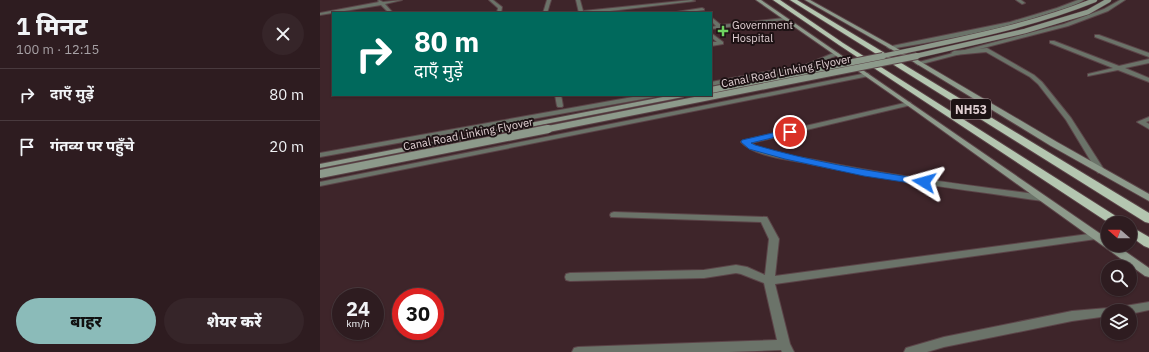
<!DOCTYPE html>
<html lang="hi">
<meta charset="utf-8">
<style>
:root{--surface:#2e1c20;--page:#362529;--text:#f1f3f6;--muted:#a7a1a5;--line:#493a3e;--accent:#8bbbb9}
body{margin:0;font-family:"IBM Plex Sans","Noto Sans Devanagari",sans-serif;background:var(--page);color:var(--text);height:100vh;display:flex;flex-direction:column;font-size:15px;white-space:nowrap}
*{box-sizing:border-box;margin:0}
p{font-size:13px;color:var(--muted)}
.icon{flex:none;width:22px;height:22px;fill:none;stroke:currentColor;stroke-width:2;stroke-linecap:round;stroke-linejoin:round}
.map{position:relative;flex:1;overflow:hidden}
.details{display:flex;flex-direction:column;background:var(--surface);width:320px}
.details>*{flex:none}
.banner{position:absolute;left:12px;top:12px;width:380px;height:84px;border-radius:0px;box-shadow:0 1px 3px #0004,0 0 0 1px var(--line);background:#00695c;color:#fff;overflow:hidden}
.needle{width:26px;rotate:290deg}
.tools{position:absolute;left:781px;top:216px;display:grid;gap:8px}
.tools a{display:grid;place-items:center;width:36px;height:36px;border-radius:50%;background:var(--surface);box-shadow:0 1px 3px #0004,0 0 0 1px var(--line);font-size:20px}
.speed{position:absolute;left:12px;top:288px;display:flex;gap:8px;font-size:20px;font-weight:700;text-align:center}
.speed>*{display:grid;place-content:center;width:52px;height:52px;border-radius:50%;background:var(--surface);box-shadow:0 1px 3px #0004,0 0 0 1px var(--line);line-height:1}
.speed small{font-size:10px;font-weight:400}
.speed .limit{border:6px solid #d22;background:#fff;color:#111}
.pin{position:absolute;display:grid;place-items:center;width:34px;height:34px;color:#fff;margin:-17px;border:2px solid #fff;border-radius:50%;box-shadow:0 1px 4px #0007}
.me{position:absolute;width:44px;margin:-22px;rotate:278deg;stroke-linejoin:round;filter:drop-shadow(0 0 3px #0008)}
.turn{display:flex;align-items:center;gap:14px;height:84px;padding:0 16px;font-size:18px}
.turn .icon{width:52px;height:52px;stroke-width:2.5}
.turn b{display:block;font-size:28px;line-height:34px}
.round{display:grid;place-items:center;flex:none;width:42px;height:42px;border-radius:21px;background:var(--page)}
.headline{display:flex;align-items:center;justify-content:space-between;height:68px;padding:0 16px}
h1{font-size:24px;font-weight:800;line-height:30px}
.button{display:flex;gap:8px;margin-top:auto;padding:8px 16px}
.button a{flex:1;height:46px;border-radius:24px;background:var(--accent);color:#111;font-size:16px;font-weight:800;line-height:46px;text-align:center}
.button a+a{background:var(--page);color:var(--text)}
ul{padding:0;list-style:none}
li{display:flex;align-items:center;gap:12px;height:52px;padding:0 16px;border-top:1px solid var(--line)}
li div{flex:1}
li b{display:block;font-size:15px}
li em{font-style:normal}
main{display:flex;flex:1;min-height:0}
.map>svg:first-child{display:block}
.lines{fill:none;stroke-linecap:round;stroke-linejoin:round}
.pedestrian-casing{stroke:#5b4448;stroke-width:2}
.minor-casing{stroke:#5b4448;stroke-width:2}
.tertiary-casing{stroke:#5b4448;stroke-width:2}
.secondary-casing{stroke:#5b4448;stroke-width:2}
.trunk-casing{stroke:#5b4448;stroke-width:2}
.pedestrian{fill:#6b7369;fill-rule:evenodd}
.minor{fill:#6b7369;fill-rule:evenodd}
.tertiary{fill:#6b7369;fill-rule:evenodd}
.secondary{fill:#8d9a8b;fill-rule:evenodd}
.trunk{fill:#b4c6b0;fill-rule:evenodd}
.secondary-bridge-far2-casing{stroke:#5b4448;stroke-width:5.5;stroke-linecap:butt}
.secondary-bridge-far1-casing{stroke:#5b4448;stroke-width:8;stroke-linecap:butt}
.secondary-bridge-casing{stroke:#5b4448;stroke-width:10;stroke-linecap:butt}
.secondary-bridge-far2{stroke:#8d9a8b;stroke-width:4.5}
.secondary-bridge-far1{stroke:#8d9a8b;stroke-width:6}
.secondary-bridge{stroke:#8d9a8b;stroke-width:8}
.route{fill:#1a73e8;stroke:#114b97}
.poi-dot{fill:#6fd360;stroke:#1d1214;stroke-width:1.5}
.labels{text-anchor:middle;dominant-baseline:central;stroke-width:4;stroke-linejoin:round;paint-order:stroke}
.far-poi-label{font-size:11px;fill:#e0cfd2;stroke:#1d1214;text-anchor:start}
.far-street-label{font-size:11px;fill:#e0cfd2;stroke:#1d1214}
.shield{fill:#1d1214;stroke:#a69699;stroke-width:1}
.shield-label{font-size:12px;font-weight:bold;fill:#e0cfd2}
</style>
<main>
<section class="details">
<div class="headline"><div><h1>1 मिनट</h1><p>100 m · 12:15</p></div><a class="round"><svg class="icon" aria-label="close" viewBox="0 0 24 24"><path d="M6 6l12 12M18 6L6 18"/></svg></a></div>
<ul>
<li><svg class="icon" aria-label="right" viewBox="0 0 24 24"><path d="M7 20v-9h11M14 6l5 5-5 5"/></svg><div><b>दाएँ मुड़ें</b></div><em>80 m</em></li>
<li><svg class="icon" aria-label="arrive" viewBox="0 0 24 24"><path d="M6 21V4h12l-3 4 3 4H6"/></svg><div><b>गंतव्य पर पहुँचे</b></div><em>20 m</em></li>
</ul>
<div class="button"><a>बाहर</a><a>शेयर करें</a></div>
</section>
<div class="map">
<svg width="829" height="352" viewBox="0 0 829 352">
<rect width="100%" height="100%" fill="#3e252a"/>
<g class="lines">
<g class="pedestrian-casing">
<g id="pedestrian">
<path d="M829,302V310L810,314V311H793L795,308L799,307Z"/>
<path d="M788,308L792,309L793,311H788V316L752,321L624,347L607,352H584L586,348L624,337L752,311Z"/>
</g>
</g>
<g class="minor-casing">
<g id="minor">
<path d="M59,0L63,2L82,0L65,4L73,13H69L61,5L0,15V13L59,2L58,1Z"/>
<path d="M169,0H173L182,7L181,13H177L178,8Z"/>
<path d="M227,0H231L227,13H223Z"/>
<path d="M256,0H260L263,11L371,0L375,1L273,13H259Z"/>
<path d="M696,0H701L705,3L702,4Z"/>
<path d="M382,8L384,9V10L362,13H350Z"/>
<path d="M391,17L401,25L464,18L466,19L464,20L391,29V27L396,26L391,21Z"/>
<path d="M391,33L403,42V44L391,46V42H397L391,37Z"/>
<path d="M775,35H779L829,53V57L775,37Z"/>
<path d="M730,41H734L799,66L829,59V63L805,68L829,78V82L798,70L768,76V74L793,68L730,43Z"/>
<path d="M667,48L714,75L722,82L751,118L785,171L784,173H778L746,120L718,84L710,77L666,52L634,55L631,53L634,51Z"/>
<path d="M235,95H241L243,106L242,107H238L237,106Z"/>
<path d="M589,102L591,103V105L431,143C449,155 474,156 495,160C571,176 647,185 723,195L727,198L726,200L723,201C645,190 567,180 490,164C471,160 435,157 421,142L425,140Z"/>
<path d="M829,117V121L826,122L829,124V129L817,122Z"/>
<path d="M294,212L447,217L459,239L455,276L776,233L779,234L781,236L779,238L776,239L455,284L470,344L474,352H462L461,350L409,352H252L254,348L258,347L457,340L444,283L421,274L416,273L384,278L250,281L246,280L245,277L246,274L250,273L384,270L416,265L427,267L445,275L449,239L441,222L291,217L290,215L291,213Z"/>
</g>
</g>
<g class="tertiary-casing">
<g id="tertiary">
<path d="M758,0H764C753,7 739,10 727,14C676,31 623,40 570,49L567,47L690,22L737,8Z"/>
<path d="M800,0H805L788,11L748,26L598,65L595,63L744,24L784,9Z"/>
<path d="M516,52L519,54L518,55L488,67L391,86V82L487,64Z"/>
<path d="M547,73L549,74V76L0,186V182Z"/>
<path d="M324,95H337L334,97L0,157V153Z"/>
</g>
</g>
<g class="secondary-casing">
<g id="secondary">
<path d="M436,0H441L788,239V245H796L829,268V277L825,276L594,110Z"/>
<path d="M485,0H490L596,59L737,142L829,194V201L731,146L592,61Z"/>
<path d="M353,95H366L363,97L0,168V164Z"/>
</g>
</g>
<g class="trunk-casing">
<g id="trunk">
<path d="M453,0H460L523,43L802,220L804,223H789L519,45Z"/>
<path d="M470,0H477L829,213V223L825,222Z"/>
<path d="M810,226L829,237V248L824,246L810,236Z"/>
</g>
</g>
<use href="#pedestrian" class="pedestrian"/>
<use href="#minor" class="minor"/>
<use href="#tertiary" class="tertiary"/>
<use href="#secondary" class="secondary"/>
<use href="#trunk" class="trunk"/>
<g class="secondary-bridge-far2-casing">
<g id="secondary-bridge-far2">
<path d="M558,57C631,41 706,28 775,0"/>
<path d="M592,57L705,31L768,12L789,0"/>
</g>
</g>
<g class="secondary-bridge-far1-casing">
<g id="secondary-bridge-far1">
<path d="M391,90L563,56"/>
<path d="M223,130L597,56"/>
</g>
</g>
<g class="secondary-bridge-casing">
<path id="secondary-bridge" d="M0,174L228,129"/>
</g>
<use href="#secondary-bridge-far2" class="secondary-bridge-far2"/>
<use href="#secondary-bridge-far1" class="secondary-bridge-far1"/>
<use href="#secondary-bridge" class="secondary-bridge"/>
</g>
<path class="route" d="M470,129L474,132L473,133L431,143L435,145C490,161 547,171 604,179L608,182L604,185L544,176L465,159L429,149L421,142L422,140Z"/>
<path class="poi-dot" d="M401 25h4v4h4v4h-4v4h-4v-4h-4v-4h4z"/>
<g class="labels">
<g class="far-poi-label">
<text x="412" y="25">Government<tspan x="412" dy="13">Hospital</tspan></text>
</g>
<g class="far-street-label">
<text transform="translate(466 71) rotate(-11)">Canal Road Linking Flyover</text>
<text transform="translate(148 134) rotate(-11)">Canal Road Linking Flyover</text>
</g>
<rect class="shield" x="631" y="99" width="40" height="20" rx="3"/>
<g class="shield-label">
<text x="651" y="109">NH53</text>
</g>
</g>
</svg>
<div class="tools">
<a><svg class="needle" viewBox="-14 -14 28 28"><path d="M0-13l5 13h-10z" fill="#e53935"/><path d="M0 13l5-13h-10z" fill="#a7a1a5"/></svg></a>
<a><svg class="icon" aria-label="search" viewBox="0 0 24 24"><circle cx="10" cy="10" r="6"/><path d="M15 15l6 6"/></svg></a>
<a><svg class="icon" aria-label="layers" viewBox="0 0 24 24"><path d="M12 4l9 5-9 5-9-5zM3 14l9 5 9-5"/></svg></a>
</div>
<div class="speed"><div>24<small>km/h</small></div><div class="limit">30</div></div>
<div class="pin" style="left:470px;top:132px;background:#d93025"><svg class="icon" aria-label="arrive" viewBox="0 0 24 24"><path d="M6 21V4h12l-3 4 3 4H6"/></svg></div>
<svg class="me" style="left:604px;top:182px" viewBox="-20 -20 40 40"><path d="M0-17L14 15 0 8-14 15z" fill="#1a73e8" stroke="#fff" stroke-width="4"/></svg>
<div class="banner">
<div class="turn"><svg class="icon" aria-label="right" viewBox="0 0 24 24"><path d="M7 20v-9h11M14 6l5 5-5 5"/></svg><div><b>80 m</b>दाएँ मुड़ें</div></div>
</div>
</div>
</main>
